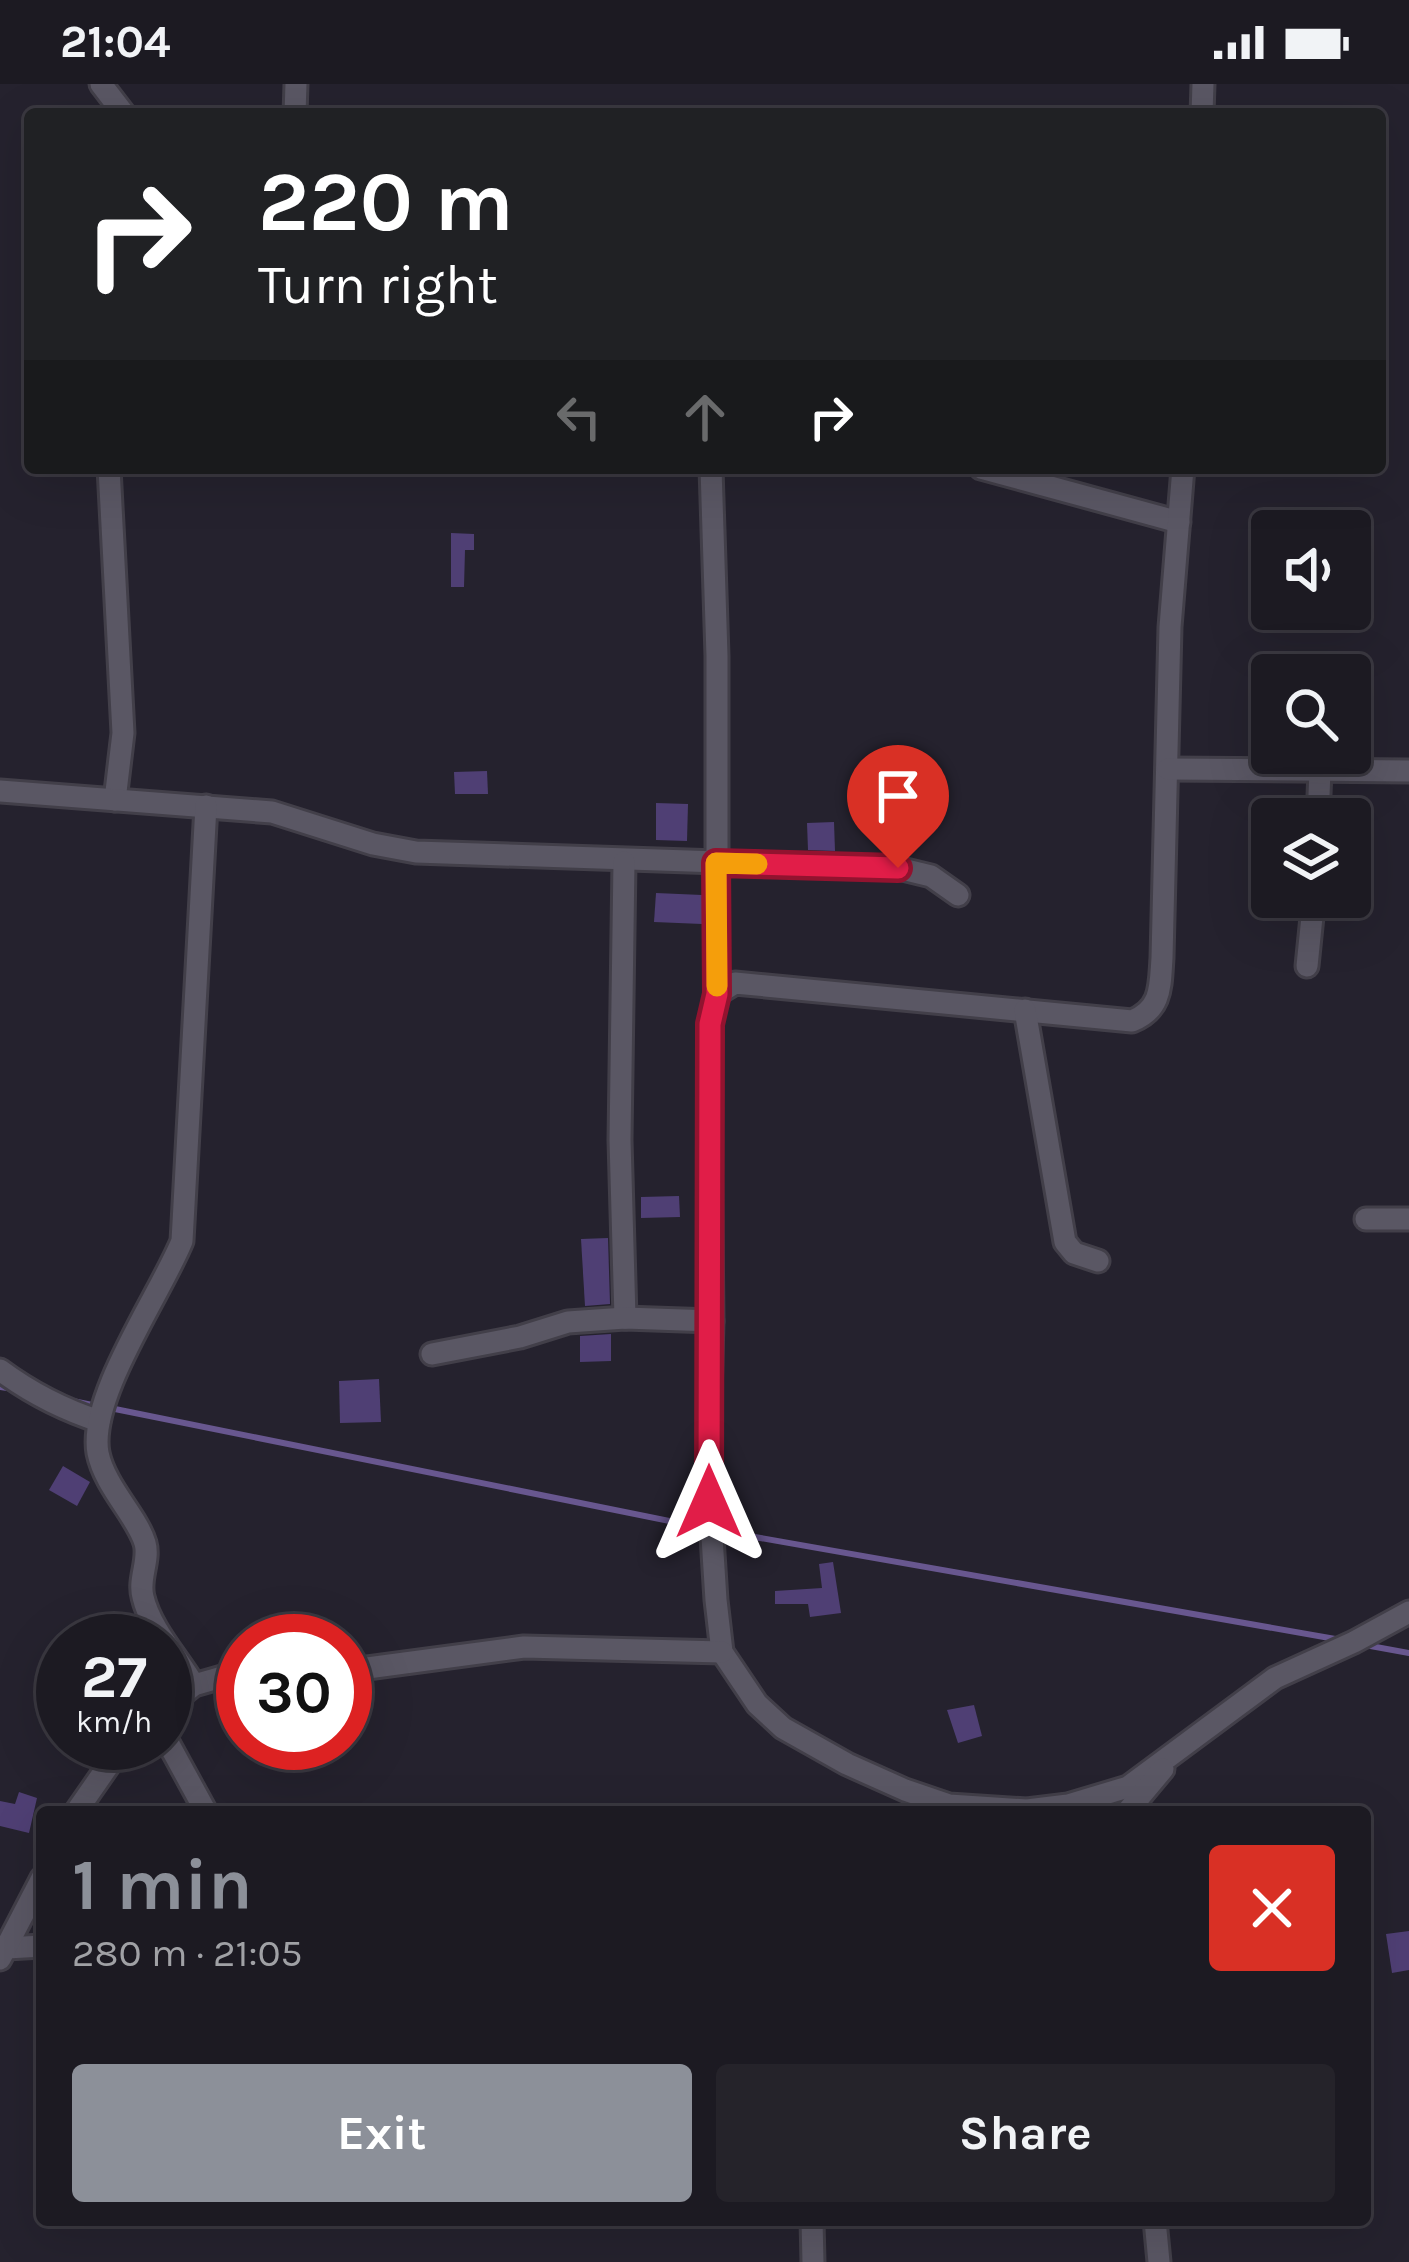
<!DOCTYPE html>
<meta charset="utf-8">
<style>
:root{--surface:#1c1a22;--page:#25232a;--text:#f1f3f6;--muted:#a0a1a5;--line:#3a3840;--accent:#8c9099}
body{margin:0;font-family:Karla,sans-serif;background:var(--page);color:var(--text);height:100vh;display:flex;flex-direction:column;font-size:45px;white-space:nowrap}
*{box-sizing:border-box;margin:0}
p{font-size:39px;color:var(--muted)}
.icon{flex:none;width:66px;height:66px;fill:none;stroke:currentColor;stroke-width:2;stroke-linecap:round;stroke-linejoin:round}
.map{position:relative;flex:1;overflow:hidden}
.details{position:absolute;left:36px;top:1722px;width:1335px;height:420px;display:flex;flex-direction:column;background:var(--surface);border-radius:12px;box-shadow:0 12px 48px #0002,0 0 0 3px var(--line)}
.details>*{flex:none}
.banner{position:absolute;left:24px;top:24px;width:1362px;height:366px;border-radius:12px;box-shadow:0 12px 48px #0002,0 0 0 3px var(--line);background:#202124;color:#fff;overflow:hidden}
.fabs{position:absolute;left:1251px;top:426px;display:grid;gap:24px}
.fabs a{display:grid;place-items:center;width:120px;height:120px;border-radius:12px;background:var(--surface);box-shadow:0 12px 48px #0002,0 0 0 3px var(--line);font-size:60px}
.speed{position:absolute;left:36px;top:1530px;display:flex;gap:24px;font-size:60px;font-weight:700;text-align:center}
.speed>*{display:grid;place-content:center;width:156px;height:156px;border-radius:50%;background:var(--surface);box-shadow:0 12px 48px #0002,0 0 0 3px var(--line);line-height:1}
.speed small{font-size:30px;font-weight:400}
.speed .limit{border:18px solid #d22;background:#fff;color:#111}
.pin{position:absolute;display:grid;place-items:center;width:102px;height:102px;color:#fff;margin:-123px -51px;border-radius:50% 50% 50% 0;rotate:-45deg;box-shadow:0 0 12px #0007}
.pin .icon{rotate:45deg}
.me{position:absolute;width:132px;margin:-66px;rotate:0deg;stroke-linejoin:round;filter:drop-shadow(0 0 9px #0008)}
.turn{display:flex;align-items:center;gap:42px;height:252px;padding:0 36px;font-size:54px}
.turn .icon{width:156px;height:156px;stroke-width:2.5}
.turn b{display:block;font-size:84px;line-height:102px}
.lanes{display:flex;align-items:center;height:114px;padding:0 36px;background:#0003;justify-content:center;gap:60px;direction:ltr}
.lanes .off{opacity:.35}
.round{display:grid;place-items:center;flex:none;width:126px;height:126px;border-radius:12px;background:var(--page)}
.head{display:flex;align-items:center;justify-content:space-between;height:204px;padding:0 36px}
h1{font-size:72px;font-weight:700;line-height:90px;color:var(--accent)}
.button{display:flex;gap:24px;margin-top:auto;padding:24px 36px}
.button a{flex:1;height:138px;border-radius:12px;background:var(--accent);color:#fff;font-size:48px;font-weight:700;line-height:138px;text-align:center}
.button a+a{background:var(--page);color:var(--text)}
.status{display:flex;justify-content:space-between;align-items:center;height:84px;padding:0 60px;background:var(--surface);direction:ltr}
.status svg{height:33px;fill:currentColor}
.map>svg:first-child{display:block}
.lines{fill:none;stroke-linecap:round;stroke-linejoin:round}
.stream{stroke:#68578f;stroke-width:6}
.building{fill:#4f3f74}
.minor-casing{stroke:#423f49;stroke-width:27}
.minor{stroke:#5a5764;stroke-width:21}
.route-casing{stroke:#92132f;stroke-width:30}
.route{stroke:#e11d48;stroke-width:21}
.slow{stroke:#f59e0b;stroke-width:21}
</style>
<div class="status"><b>21:04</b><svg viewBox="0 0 49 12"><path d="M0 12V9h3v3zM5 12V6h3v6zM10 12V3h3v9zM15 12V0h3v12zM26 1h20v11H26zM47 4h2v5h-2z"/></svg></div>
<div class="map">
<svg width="1409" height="2178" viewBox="0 0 1409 2178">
<rect width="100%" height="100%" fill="#25222e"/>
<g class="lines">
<g class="stream">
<path d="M0,1303L14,1305"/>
<path d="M68,1316L97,1322"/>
<path d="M110,1324L709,1445L1341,1556"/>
<path d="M1365,1561L1409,1569"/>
</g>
</g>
<g class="building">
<path d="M451,449L474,450V466H465L464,503H451Z"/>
<path d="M487,687L488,710H455L454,688Z"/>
<path d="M656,719L688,720L687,757L656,756Z"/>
<path d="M834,738L835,767L808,766L807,739Z"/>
<path d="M656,809L702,811V840L654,838Z"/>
<path d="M679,1112L680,1133L641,1134V1113Z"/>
<path d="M608,1154L610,1220L585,1222L581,1155Z"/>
<path d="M611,1250V1277L580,1278V1252Z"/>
<path d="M379,1295L381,1338L340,1339L339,1297Z"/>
<path d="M63,1382L90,1398L77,1422L49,1406Z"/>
<path d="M833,1478L841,1529L810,1533L808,1520H775V1507L822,1504L819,1480Z"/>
<path d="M974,1621L982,1652L958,1659L947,1626Z"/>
<path d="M19,1708L37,1714L29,1749L0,1742V1717L15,1720Z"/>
<path d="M1409,1847V1886L1392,1889L1386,1850Z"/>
</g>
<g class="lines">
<g class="minor-casing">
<g id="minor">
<path d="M101,0L124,30"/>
<path d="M295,30L296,0"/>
<path d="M1202,30L1203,0"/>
<path d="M109,384L123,649L115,716"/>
<path d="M711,384L717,572V910"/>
<path d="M981,384L1179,438"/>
<path d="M1183,384L1170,543L1162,874C1160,902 1162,925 1132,937L735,899L717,910L709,940L712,1237L708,1390L716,1516L722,1568L757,1620L783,1644L847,1680L905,1706L949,1721L1027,1726L1068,1721L1128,1703L1275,1594L1354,1558L1409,1528"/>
<path d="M1168,685L1409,687"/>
<path d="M0,707L272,728L373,760L416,768L898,784L931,792L958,811"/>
<path d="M1318,735L1320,687"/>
<path d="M624,778L620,1056L625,1234"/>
<path d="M1307,882L1314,813"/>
<path d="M1025,926L1065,1158L1074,1169L1098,1177"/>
<path d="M1366,1135H1409"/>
<path d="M432,1270L520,1253L568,1238L625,1234L712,1237"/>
<path d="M0,1286C31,1309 62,1325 99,1337"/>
<path d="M345,1587L524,1563L722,1568"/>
<path d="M194,1601C178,1574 150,1544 143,1513C138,1495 150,1476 145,1459C137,1432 105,1403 98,1369C88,1313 160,1211 182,1157L206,722"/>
<path d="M165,1624L194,1601L243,1587"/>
<path d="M165,1653L206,1728"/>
<path d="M76,1728L124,1659"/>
<path d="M1127,1728L1163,1685"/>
<path d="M7,1864L42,1862"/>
<path d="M0,1875L42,1794"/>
<path d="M812,2136L813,2178"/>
<path d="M1155,2136L1159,2178"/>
</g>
</g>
<use href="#minor" class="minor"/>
</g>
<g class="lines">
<g class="route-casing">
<path id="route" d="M709,1418L710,940L717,910L716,779L898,784"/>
</g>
<use href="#route" class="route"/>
<path class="slow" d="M717,902L716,779L757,780"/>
</g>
</svg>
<div class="fabs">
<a><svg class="icon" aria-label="sound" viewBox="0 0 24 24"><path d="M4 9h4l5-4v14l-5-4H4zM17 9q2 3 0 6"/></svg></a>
<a><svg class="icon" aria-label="search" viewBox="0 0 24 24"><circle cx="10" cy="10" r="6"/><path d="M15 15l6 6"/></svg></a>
<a><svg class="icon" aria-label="layers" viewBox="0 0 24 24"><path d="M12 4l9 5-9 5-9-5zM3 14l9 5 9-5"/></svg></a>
</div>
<div class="speed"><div>27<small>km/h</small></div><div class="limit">30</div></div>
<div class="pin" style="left:898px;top:784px;background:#d93025"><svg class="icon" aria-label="arrive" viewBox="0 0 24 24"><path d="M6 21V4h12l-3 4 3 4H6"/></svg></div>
<svg class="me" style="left:709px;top:1418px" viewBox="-20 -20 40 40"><path d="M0-17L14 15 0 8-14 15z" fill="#e11d48" stroke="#fff" stroke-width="4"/></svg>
<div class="banner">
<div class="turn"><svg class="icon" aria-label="right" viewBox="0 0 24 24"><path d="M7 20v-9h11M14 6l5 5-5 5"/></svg><div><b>220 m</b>Turn right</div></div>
<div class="lanes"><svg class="icon off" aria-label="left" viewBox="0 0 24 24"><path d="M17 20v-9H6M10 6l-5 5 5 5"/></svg><svg class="icon off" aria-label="ahead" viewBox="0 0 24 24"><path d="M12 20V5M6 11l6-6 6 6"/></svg><svg class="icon" aria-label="right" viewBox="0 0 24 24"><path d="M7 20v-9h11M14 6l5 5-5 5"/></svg></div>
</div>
<section class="details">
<div class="head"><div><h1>1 min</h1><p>280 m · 21:05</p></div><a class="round" style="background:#d93025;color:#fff"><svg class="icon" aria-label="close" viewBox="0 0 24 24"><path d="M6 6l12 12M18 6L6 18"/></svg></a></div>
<div class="button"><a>Exit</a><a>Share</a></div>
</section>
</div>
